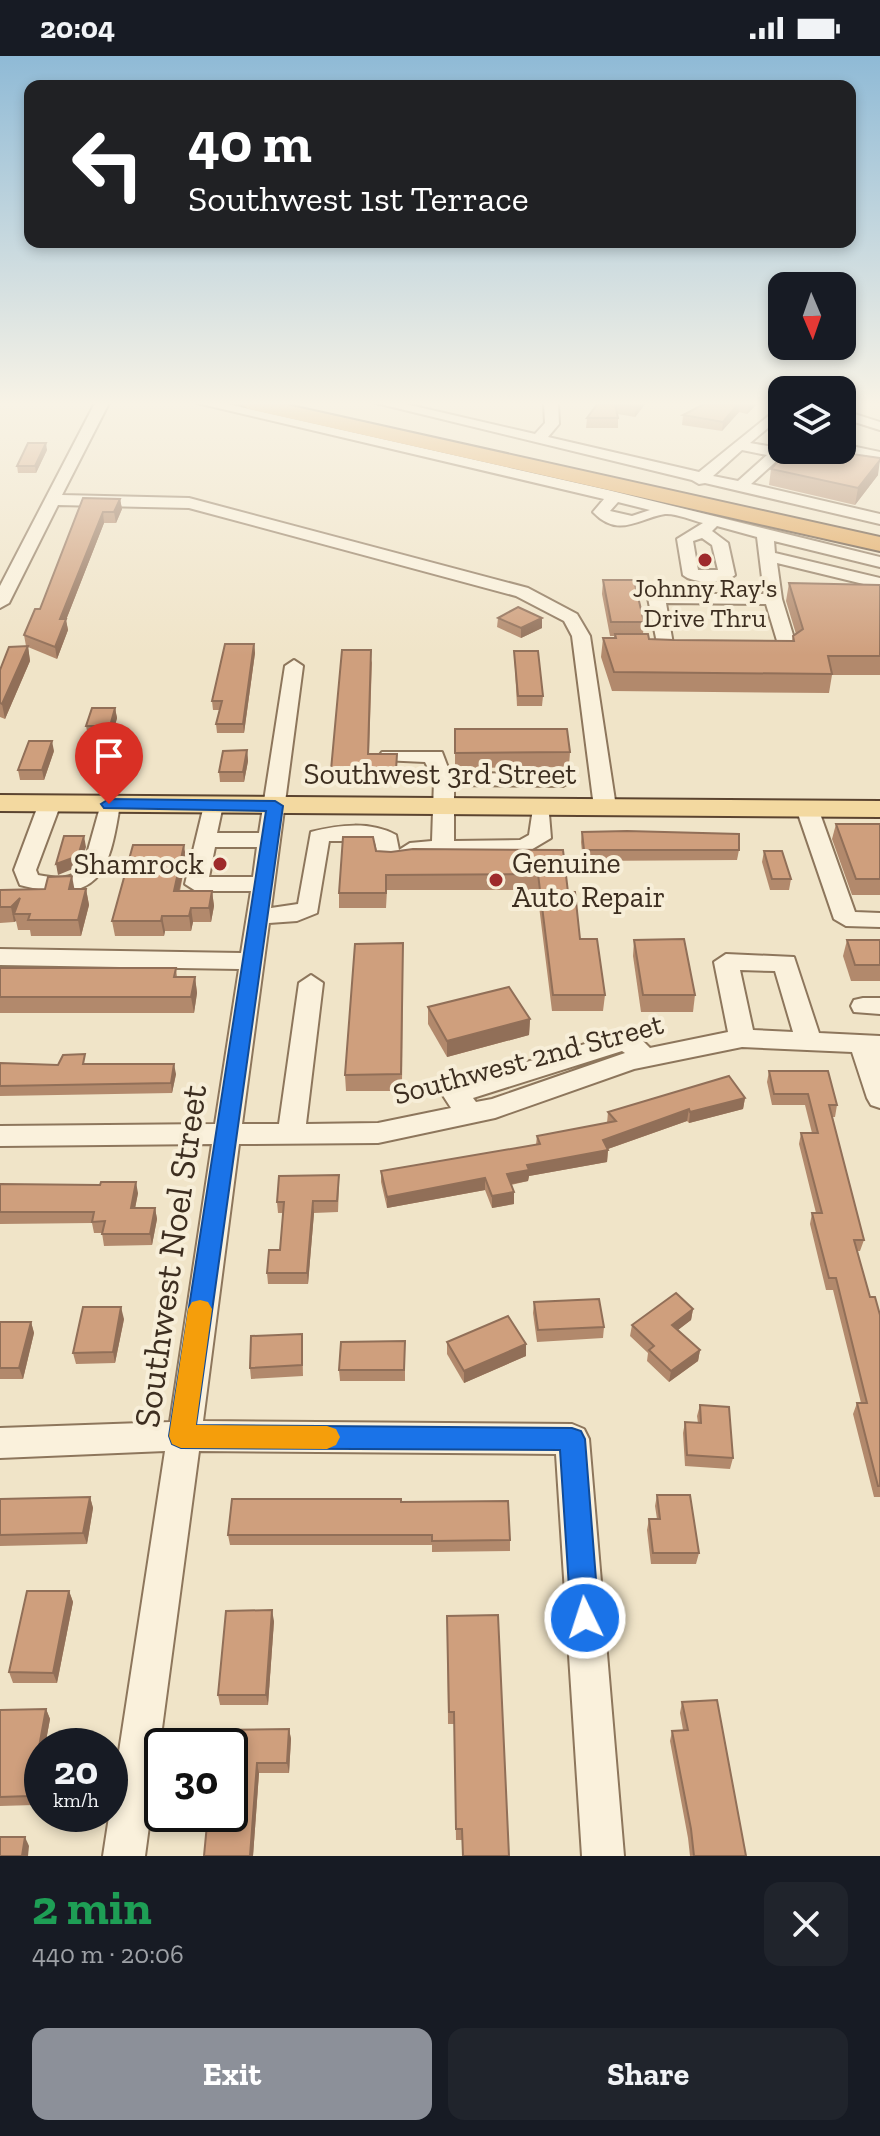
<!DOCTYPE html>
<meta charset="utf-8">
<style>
:root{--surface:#171b24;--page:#20242c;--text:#f1f3f6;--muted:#9ea1a6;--accent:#8c9099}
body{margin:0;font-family:"Zilla Slab",serif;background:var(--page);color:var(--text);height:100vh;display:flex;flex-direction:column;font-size:30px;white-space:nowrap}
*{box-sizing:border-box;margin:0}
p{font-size:26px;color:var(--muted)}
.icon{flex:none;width:44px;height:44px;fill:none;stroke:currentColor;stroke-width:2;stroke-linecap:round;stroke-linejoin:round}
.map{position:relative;height:1800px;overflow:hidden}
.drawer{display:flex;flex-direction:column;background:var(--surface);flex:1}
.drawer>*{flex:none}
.banner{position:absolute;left:24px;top:24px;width:832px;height:168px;border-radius:16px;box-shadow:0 4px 12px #0003;background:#202124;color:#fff;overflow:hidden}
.needle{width:52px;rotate:178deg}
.buttons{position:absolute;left:768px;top:216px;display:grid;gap:16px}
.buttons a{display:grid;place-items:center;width:88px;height:88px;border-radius:16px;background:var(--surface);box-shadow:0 4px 12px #0003;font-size:40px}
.speed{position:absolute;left:24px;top:1672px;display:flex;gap:16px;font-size:40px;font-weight:700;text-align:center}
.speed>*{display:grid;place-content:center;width:104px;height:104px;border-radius:50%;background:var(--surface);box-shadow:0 4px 12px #0003;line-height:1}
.speed small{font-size:20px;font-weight:400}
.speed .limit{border:4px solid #111;border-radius:12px;background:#fff;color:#111}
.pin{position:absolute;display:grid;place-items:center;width:68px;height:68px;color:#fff;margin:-82px -34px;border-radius:50% 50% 50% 0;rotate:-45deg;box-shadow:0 0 8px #0007}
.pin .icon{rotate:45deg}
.me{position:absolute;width:88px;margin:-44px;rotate:356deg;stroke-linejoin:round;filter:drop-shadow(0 0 6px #0008)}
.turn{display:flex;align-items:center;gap:28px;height:168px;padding:0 32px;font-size:36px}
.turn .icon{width:104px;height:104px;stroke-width:2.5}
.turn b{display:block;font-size:56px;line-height:68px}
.round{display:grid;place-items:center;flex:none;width:84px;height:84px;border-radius:16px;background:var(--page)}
.head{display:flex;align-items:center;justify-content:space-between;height:136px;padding:0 32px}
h1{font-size:48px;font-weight:700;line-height:60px;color:#1e9e55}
.action{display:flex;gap:16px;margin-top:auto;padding:16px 32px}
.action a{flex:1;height:92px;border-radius:16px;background:var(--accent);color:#fff;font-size:32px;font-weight:700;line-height:92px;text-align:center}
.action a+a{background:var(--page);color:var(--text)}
.status{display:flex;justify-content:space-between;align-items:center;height:56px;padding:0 40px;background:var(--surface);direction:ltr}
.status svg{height:22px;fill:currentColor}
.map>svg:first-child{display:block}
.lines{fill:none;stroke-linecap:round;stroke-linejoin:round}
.minor-casing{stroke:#8d765c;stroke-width:4}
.major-casing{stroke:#5b4430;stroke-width:4}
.highway-casing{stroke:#5b4430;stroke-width:4}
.minor{fill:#faf1dc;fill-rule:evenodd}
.major{fill:#f3d9a0;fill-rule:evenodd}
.highway{fill:#e0a458;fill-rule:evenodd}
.wall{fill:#b2896c}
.shaded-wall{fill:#916f58}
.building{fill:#cf9f7d;stroke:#916f58;stroke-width:2}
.route{fill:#1a73e8;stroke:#114b97;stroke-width:2}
.slow{fill:#f59e0b}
.poi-dot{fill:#9e2a2b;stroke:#f7eed8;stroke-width:3}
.labels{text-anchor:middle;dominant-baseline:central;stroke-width:8;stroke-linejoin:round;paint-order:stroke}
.far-poi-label{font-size:26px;fill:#3d2e20;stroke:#f7eed8}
.street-label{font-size:30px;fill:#3d2e20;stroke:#f7eed8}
.poi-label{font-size:30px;fill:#3d2e20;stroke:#f7eed8;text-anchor:start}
.near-street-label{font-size:36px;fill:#3d2e20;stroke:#f7eed8}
</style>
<div class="status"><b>20:04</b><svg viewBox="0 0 49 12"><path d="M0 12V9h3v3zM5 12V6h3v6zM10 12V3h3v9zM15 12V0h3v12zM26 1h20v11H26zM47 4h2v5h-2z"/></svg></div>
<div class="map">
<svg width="880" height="1800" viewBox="0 0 880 1800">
<rect width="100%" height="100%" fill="#f0e4c8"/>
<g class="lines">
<g class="minor-casing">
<g id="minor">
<path d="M95,347H109L62,439L189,442L528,532L577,558L590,580L616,751L612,755L605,757L594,751L572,580L564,565L516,540L189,452L58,449L9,547L0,552V530Z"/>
<path d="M197,347H223L608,434L880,501V511L774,485L775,497L880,522V532L777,507L782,543L797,592L794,596L765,601L756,596L778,588L766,548L666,547L673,588L664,593L658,592L648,542L651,538H764L757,481L717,470L712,475L728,487L735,519C725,528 693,528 683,519L677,483L703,467C692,464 675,457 665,458C639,462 619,483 593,456L604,443ZM618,446L650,454L632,460L610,455ZM702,482L712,489L718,514H698L693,485Z"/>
<path d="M376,347H401L535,378L545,367L544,347H558L559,368L548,381L699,416L782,349V360L750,387L862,406L866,401L837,395L842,394V388L880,396V403L865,415L781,401L751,428L880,458V468L705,427L699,428L692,424ZM742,394L767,399L738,425L713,420Z"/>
<path d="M842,354L880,366V374L842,362Z"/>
<path d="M294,604L303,610L271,852L298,848L311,776C339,769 370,765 396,779L399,794L410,787L432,785L434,724L425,706L382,704L379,700L382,696H442L450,717L563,718L573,724L563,730L454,729V785L520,784L529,779L534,746H548L551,782L524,798L423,799C412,807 384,817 377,796C376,792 376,788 374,785H329L317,857L297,865L269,867L242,1068H279L299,927L311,919L323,927L306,1068L378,1067L451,1052L442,1038L446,1031L627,975L636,978L650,992L728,976L714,906L726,898L794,901L819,977L880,980V1052L871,1049L867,1042L852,996L742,991L634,1013L495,1062L378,1087L239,1088L203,1365L572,1368L584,1373L589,1383L624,1800H582L556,1398L199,1395L145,1800H103L165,1395L0,1402V1372L170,1366L212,1088L0,1090V1070L215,1068L239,913L0,909V893L241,897L251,835H196L185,828L205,745L212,743L223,749L217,777H259L285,610ZM215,791H257L253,821H209ZM740,914L775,915L793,976L753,974ZM622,995L625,997L492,1043L476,1046L473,1042Z"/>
<path d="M50,741L61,747L36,814L38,819C55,822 70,825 83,812L102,744L109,742L120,748C109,819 99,849 20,829L14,814L39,747Z"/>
<path d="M807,746L818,752L855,856L880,857V871L846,870L834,863L796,752Z"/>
<path d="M863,942H880V958L854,956L851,950L854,944Z"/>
</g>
</g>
<g class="major-casing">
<path id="major" d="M0,739L880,745V761L0,755Z"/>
</g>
<g class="highway-casing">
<path id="highway" d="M239,347H278L880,481V495L249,353Z"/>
</g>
<use href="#minor" class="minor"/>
<use href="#major" class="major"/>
<use href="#highway" class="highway"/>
</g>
<g class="wall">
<path d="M598,347H646L635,361L618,358V372H586L587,362Z"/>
<path d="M706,347H758L747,358L739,356L722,375L682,369L683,359Z"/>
<path d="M842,347H855L849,353L842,352Z"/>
<path d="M47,394L36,417H18L17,410Z"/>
<path d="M771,413L878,419L855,449L769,429Z"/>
<path d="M83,442L120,443L122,453L116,467H104L66,564L68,574L57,603L28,591L30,605L5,663L0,661V614L26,590L24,579L40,553Z"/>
<path d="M603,524L644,566L643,578L649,583L674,584L792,585L793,580L796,578L786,545L789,527L880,529V619H832L829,637L612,635L601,601L603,582H614V580H610L602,538Z"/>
<path d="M498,562H542V572L521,582L497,571Z"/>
<path d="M254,588L255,597L244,677H217L216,668L220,654H213L212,645Z"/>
<path d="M514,595L543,640L542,650H517Z"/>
<path d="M372,604L369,698H397L396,724H331V714Z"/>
<path d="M115,652L117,662L112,680H88L86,670Z"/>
<path d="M455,673L570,696L569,711L455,712Z"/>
<path d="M247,694L248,705L244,726H220L219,716Z"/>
<path d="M54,695L44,724H20L18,714Z"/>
<path d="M836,768H880V839H852L832,783Z"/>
<path d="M582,776L739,794L737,804L583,805L581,786Z"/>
<path d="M563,794L568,836L580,883L605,939L603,955H552L537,834H387L386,852H339V837L376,795L391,796Z"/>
<path d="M764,795L791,823L789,834H770L762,806Z"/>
<path d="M186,803L180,835H212L214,850L211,866H193L191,875H165L164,880H115L112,865Z"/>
<path d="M86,833L89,849L81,880H31L30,874H18L16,865L14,866L0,867V834Z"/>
<path d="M634,884L695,939L693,956H641L633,900Z"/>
<path d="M847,884H880V925H851L843,900Z"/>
<path d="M403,887L402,1035H346L345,1019Z"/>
<path d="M0,912H176L177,921H195L197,937L194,957H0Z"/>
<path d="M428,951L530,963L529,979L447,1001L428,968Z"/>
<path d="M0,1007L58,1009L87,1008L176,1018L172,1037L0,1040Z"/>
<path d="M769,1015L837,1049L835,1061H832L864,1184L860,1195H857L870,1241L880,1259V1441H874L853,1358L857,1347H861L833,1234H826L810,1168L812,1157H816L799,1088L801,1077H812L805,1049H772L767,1026Z"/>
<path d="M745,1042L743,1053L689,1067L687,1065L608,1093L607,1106L529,1120L528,1125L511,1129L514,1136V1148L492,1152L485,1134L387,1152L381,1126V1115L536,1089L537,1080L607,1067L608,1056Z"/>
<path d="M0,1128L138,1137L135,1152H155L157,1163L152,1189L104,1190L102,1177H94L92,1167L0,1168Z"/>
<path d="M339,1130L338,1156L314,1157L308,1228H268L267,1217L280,1194L283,1157H278L277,1146Z"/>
<path d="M534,1246L604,1271L603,1282L537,1286L533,1257Z"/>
<path d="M693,1253L691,1264L678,1274L700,1294L698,1305L669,1326L647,1305L648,1297L630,1280L632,1269Z"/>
<path d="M124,1263L115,1307L76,1308L73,1297Z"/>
<path d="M0,1266H31L34,1277L23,1323H0Z"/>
<path d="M302,1278L303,1320L251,1323L250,1312Z"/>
<path d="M405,1285V1325H340L339,1314Z"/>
<path d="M447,1286L526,1300L464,1327L447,1298Z"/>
<path d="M700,1349L733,1402L730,1413L685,1410L683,1377L685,1366L698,1367L697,1360Z"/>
<path d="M657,1439L699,1497L696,1508H651L647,1474L649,1463H657L655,1450Z"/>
<path d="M90,1441L93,1452L87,1488L0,1490V1443Z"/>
<path d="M401,1446L510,1484V1495L432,1496V1489H230L228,1479Z"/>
<path d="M69,1535L73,1546L57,1627H13L9,1616Z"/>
<path d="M498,1559L462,1784H456L454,1668H448L447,1560Z"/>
<path d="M274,1565L268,1649H220L218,1639Z"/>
<path d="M682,1646L746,1800H690L688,1782L670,1685L672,1675L683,1674L680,1657Z"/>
<path d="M46,1653L50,1663L45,1690H42L34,1749L0,1750V1654Z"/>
<path d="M289,1673L291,1683L289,1717H259L253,1800H204L230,1690Z"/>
</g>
<g class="shaded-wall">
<path d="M639,347H646L635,361L636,351Z"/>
<path d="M740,347L739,356L722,375L723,366Z"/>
<path d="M758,347L747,358L749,348Z"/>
<path d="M46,387L47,394L36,417L35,410Z"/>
<path d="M880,404L878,419L855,449L858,432Z"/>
<path d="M120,443L122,453L116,467L114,456Z"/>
<path d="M103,456L104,467L66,564L68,574L57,603L55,591L60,563Z"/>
<path d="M542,562V572L521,582V572Z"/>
<path d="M254,588L255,597L244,677L243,668Z"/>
<path d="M28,590L30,605L5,663L2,648Z"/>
<path d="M115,652L117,662L112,680L110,670Z"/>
<path d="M52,685L54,695L44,724L42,714Z"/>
<path d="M247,694L248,705L244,726L243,716Z"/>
<path d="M84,780L86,791L80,810L58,819L56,808Z"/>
<path d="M184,789L186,803L176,850L174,835Z"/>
<path d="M72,820L75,836L69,833Z"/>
<path d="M86,833L89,849L81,880L78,864Z"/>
<path d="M212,835L214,850L211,866L209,852Z"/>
<path d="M20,842L14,858L16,865L14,866L11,851Z"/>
<path d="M191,852L193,866L191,875L189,860Z"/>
<path d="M162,860L165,875L164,880L161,865Z"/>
<path d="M195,921L197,937L194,957L191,941Z"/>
<path d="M530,963L529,979L447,1001V985Z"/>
<path d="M174,1008L176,1018L172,1037L171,1027Z"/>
<path d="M745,1042L743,1053L689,1067L690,1056Z"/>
<path d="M689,1053L687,1065L602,1095L603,1084Z"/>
<path d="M608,1094L607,1106L529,1120L528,1125L507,1129V1118L527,1109Z"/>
<path d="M485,1122V1134L387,1152V1141Z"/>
<path d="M136,1126L138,1137L133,1163L131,1152Z"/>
<path d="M514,1136V1148L492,1152V1140Z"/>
<path d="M313,1145L314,1157L308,1228L307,1217Z"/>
<path d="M155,1152L157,1163L152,1189L150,1178Z"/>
<path d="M121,1251L124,1263L115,1307L113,1296Z"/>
<path d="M693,1253L691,1264L670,1280L672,1269Z"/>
<path d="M31,1266L34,1277L23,1323L19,1312Z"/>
<path d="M526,1288V1300L464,1327V1315Z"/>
<path d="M700,1294L698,1305L669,1326L671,1315Z"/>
<path d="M90,1441L93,1452L87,1488L83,1477Z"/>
<path d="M69,1535L73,1546L57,1627L53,1617Z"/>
<path d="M272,1554L274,1565L268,1649L266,1639Z"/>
<path d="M46,1653L50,1663L45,1690H42V1707L34,1749L30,1740Z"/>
<path d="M289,1673L291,1683L289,1717L287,1707Z"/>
<path d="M257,1707L259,1717L253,1800H250Z"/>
<path d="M25,1781L29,1790L28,1800H22Z"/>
</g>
<g class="building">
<path d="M598,347H639L636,351L615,348L618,362H587Z"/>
<path d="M706,347H739L723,366L683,359Z"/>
<path d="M28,387H46L35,410H17Z"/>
<path d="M788,394H824L880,402V404L858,432L771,413Z"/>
<path d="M83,442L120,443L114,456H103L60,563H66L55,591L24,579L35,553H40Z"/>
<path d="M603,524H634L644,566H611Z"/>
<path d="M789,527L880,529V600H828L832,618L614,616L603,582H616L615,578H648L649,583L674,584L794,585L793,580L803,573Z"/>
<path d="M518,551L542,562L521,572L498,562Z"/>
<path d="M225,588H254L243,668H216L222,645H212Z"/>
<path d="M28,590L2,648L0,647V614L9,591Z"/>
<path d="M342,594H371L368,698H397L396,714H331Z"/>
<path d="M514,595H538L543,640H518Z"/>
<path d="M92,652H115L110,670H86Z"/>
<path d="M455,673H567L570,696L455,697Z"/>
<path d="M29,685H52L42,714H18Z"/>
<path d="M247,694L243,716H219L223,695Z"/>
<path d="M836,768H880V823H856Z"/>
<path d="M627,775L739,778V794H584L582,776Z"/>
<path d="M64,780H84L78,800L56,808Z"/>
<path d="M343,781H373L376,795L391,796L413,793L563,794L568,836H575L580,883H597L605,939H553L538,818L386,819V837H339Z"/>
<path d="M133,789H184L174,835H212L209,852H191L189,860H162L161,865H112Z"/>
<path d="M764,795H782L791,823H772Z"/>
<path d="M72,820L69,833H86L78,864H28L30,858H14L20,842L11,851H0V834L45,833L48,821Z"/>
<path d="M684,883L695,939H643L634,884Z"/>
<path d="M847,884H880V909H855Z"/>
<path d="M403,887L401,1018L345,1019L355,888Z"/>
<path d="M0,912H176L174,921H195L191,941H0Z"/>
<path d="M509,931L530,963L447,985L428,951Z"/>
<path d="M85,998L83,1008H174L171,1027L0,1030V1007L58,1009L63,999Z"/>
<path d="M769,1015H828L837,1049H829L864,1184H854L870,1241H875L880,1259V1430H878L857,1347H867L836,1222H829L812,1157H822L801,1077H818L808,1038H774Z"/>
<path d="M729,1020L745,1042L690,1056L689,1053L603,1084L608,1094L527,1109L529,1114L507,1118L514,1136L492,1140L485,1122L387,1141L381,1115L540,1088L537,1080L616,1065L608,1056Z"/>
<path d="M339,1119L337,1145H313L307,1217H267L269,1194H280L284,1146H277L279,1120Z"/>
<path d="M101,1126H136L131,1152H155L150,1178H102L105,1165L92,1166L94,1156H0V1128L100,1129Z"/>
<path d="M676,1237L693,1253L672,1269L700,1294L671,1315L649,1294L654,1290L632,1269Z"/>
<path d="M599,1243L604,1271L538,1274L534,1246Z"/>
<path d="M83,1251H121L113,1296L73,1297Z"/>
<path d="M508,1260L526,1288L464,1315L447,1286Z"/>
<path d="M0,1266H31L19,1312H0Z"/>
<path d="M302,1278V1309L250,1312L251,1280Z"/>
<path d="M405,1285L404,1314H339L341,1286Z"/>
<path d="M700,1349L729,1351L733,1402L687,1399L685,1366L701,1367Z"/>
<path d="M657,1439H690L699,1497H653L649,1463H660Z"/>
<path d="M90,1441L83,1477L0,1479V1443Z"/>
<path d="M232,1443H401V1446L508,1445L510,1484L432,1485V1479H228Z"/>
<path d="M27,1535H69L53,1617L9,1616Z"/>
<path d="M272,1554L266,1639H218L226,1555Z"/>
<path d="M498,1559L509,1800H463L462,1773H456L454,1656H449L447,1560Z"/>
<path d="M717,1644L746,1800H694L691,1773L672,1675L688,1674L682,1646Z"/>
<path d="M46,1653L30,1740L0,1741V1654Z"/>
<path d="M289,1673L287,1707H257L250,1800H204L208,1758H230V1690H215L216,1674Z"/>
<path d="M0,1781H25L22,1800H0Z"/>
</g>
<linearGradient id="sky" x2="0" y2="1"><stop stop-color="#8fbad6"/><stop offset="0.58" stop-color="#f8f3e6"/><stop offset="1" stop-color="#f8f3e6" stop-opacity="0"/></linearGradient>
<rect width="880" height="599" fill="url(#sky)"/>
<path class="route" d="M109,743L275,745L283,750L196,1369L572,1372L581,1375L585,1383L599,1562L595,1571L585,1575L576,1571L571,1562L560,1394L181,1392L172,1388L169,1380L266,755L104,752L101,748Z"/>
<path class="slow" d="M200,1244L208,1246L212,1253L196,1369L327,1370L336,1373L340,1381L336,1389L327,1393L181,1392L172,1388L169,1380L188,1253L192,1246Z"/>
<g class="poi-dot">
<circle cx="705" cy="504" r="8"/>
<circle cx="220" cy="808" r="8"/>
<circle cx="496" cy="824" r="8"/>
</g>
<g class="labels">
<g class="far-poi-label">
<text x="705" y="532">Johnny Ray's<tspan x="705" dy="30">Drive Thru</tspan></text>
</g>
<g class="street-label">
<text x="440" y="718">Southwest 3rd Street</text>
<text transform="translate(528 1003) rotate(-15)">Southwest 2nd Street</text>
</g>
<g class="poi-label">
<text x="512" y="807">Genuine<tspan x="512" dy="34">Auto Repair</tspan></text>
<text x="204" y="808" text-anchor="end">Shamrock</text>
</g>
<g class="near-street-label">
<text transform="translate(170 1200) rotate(-82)">Southwest Noel Street</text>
</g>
</g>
</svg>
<div class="buttons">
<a><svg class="needle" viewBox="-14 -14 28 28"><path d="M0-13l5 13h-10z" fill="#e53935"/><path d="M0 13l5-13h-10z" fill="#9ea1a6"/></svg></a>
<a><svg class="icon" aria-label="layers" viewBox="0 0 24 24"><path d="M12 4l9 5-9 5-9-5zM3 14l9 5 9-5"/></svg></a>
</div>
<div class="speed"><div>20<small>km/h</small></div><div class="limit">30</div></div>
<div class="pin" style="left:109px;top:748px;background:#d93025"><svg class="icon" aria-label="arrive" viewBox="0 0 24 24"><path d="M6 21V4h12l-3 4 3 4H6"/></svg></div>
<svg class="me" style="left:585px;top:1562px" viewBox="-20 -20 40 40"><circle r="17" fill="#1a73e8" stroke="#fff" stroke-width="3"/><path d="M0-11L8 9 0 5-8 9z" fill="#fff"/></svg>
<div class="banner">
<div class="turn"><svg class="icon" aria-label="left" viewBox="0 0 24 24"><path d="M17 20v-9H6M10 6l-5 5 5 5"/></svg><div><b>40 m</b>Southwest 1st Terrace</div></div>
</div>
</div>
<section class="drawer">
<div class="head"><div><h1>2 min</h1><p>440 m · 20:06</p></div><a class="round"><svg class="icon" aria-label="close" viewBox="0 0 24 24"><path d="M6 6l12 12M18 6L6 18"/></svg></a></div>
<div class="action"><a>Exit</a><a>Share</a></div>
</section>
